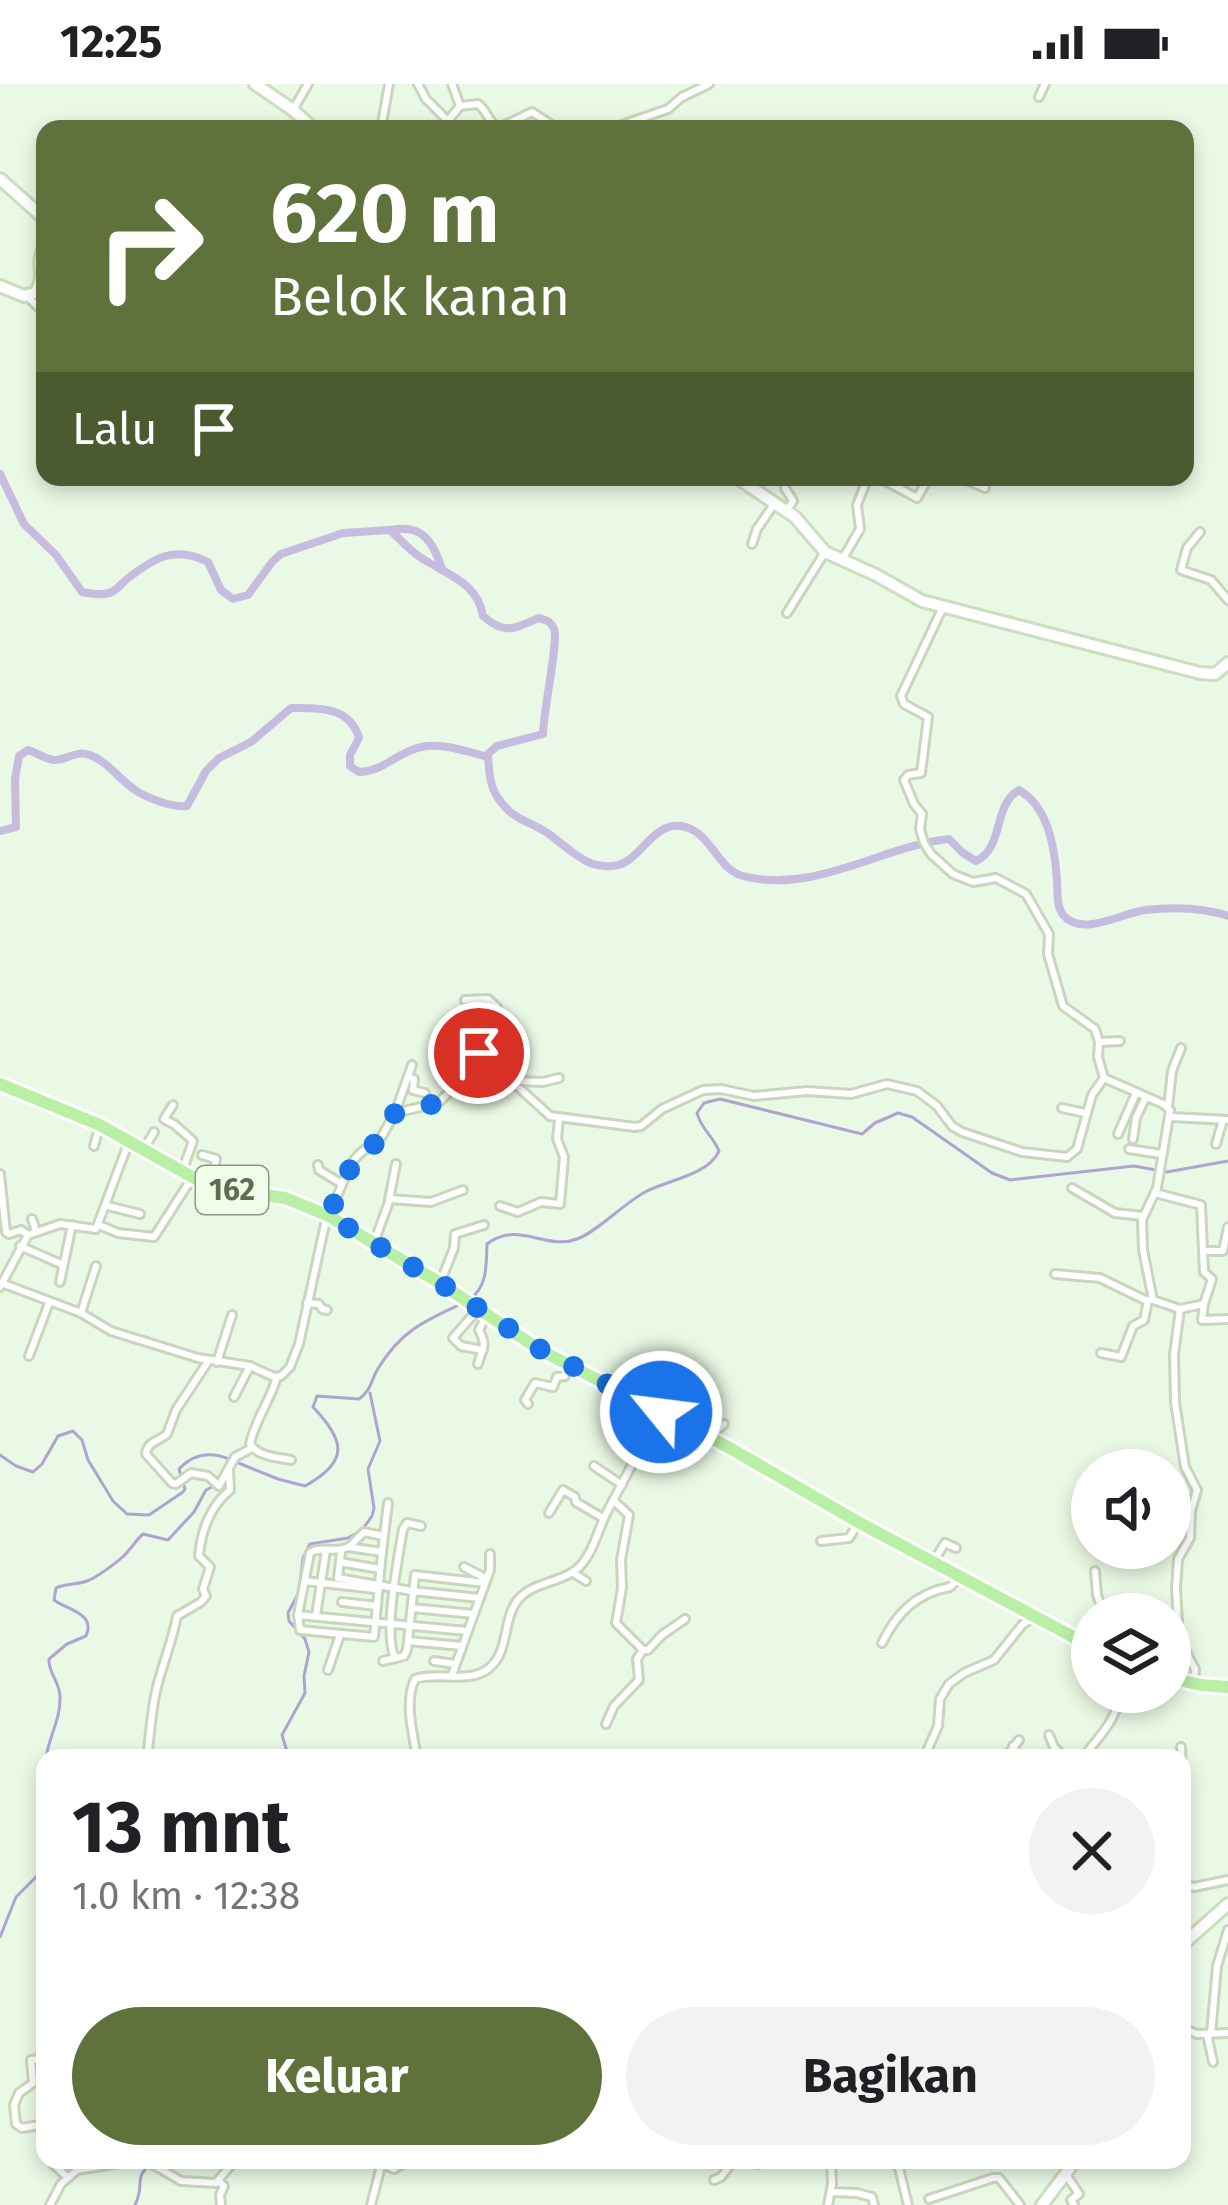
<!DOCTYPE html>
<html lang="id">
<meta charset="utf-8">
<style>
:root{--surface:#fff;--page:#f2f2f2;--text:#202124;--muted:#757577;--accent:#5f723b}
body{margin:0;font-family:"Fira Sans",sans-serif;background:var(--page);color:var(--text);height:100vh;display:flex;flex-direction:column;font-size:45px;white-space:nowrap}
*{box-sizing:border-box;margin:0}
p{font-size:39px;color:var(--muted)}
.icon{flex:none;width:66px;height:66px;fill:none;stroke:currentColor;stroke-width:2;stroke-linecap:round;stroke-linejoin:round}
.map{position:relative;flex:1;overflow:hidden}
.sheet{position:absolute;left:36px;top:1665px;width:1155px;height:420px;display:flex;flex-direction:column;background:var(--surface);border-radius:24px;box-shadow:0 6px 18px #0003}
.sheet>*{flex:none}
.hud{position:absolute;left:36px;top:36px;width:1158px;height:366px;border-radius:24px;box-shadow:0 6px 18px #0003;background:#5f723b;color:#fff;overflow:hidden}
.fabs{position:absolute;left:1071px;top:1365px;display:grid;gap:24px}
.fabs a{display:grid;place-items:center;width:120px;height:120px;border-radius:50%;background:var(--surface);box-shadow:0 6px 18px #0003;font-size:60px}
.pin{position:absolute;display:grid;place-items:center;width:102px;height:102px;color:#fff;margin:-51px;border:6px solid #fff;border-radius:50%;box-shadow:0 3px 12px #0007}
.me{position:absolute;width:132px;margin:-66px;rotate:299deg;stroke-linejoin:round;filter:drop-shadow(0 0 9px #0008)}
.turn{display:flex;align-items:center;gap:42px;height:252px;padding:0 36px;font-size:54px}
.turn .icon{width:156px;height:156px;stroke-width:2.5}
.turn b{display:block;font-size:84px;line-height:102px}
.then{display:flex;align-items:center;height:114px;padding:0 36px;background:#0003;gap:24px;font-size:45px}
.round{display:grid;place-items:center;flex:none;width:126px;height:126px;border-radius:63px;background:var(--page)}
.head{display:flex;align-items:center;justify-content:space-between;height:204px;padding:0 36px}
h1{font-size:72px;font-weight:700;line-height:90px}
.action{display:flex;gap:24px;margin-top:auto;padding:24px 36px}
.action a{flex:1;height:138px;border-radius:72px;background:var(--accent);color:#fff;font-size:48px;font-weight:700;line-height:138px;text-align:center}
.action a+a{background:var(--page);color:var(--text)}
.status{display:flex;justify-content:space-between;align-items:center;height:84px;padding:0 60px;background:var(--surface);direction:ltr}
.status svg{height:33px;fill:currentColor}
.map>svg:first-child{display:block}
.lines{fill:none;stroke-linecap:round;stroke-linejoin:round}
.stream{stroke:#afa3d1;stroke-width:3}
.river{stroke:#c5bce0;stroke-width:8}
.street-casing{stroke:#c8d7bc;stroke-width:12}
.secondary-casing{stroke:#cbdebd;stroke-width:16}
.primary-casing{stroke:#fff;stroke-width:18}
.street{stroke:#fff;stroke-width:6}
.secondary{stroke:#fff;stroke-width:10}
.primary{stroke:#b9f0a5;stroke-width:12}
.route{stroke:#1a73e8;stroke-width:21;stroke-dasharray:0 37.8}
.labels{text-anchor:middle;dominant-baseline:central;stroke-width:9;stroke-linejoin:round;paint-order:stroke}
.shield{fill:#f0fdea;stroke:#8a9a7c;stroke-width:3}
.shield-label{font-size:30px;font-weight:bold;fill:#5f6f4d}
</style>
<div class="status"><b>12:25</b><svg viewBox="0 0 49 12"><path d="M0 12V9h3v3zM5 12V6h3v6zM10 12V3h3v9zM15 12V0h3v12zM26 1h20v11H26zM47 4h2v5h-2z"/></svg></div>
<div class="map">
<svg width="1228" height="2121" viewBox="0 0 1228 2121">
<rect width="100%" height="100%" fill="#eaf9e5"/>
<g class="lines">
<g class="stream">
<path d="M470,1215C488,1202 486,1180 487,1160C518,1136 546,1167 577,1155C597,1148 625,1118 647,1107C669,1096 708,1091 719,1067C713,1052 701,1045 697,1029L704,1019L720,1015L862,1050L875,1039L898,1029L912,1033L992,1089L1010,1096L1134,1082L1167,1088L1228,1077"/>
<path d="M0,1371L16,1382L33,1388L42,1380L58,1352L73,1347L82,1356L88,1376L113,1417L127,1430L149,1431L183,1408L185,1405L179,1385C194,1369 211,1367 231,1376"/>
<path d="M223,1389L231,1376L278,1395L305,1402C350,1377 345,1357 313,1323L317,1312L359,1315C372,1306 371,1295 379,1283C402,1246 425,1237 461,1220"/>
<path d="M46,1674C48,1655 61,1635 60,1613C60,1598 48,1589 49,1575L67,1560L86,1552C96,1529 67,1526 54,1516L56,1504C67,1499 76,1501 87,1497C96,1494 124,1474 129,1466C134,1461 137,1455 143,1450L168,1456L194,1428L206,1406L214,1402"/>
<path d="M289,1674L282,1651L305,1609L304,1592L309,1568L305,1555L289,1537L288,1529L299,1508L303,1474L310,1460L348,1454L362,1446L372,1432L374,1424L368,1385L380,1357L370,1309"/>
<path d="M0,1853L16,1813L45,1784"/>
<path d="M135,2121C147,2097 129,2092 159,2076"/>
</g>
<g class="river">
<path d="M0,390L24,440L56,471L82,508C91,510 103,512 112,508C118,505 122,499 127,495C154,474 174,461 208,478L221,506L233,515L248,511L272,478L281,470L343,449L390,446C400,455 409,466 420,473C445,490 478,498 483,532C506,552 514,544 539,534C547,537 550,536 554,545C559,557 543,628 543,650L497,662L488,670C489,685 489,701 498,714C514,738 529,736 549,750C561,759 573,770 586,777C593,781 605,783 613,782C640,780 651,738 681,742C711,746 716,785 743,792C813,811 882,762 949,755L963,769L976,777C1005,763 992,722 1019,706C1049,723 1055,766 1057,797C1058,809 1056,823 1064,832C1084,853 1122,829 1145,826C1172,823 1202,823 1228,832"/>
<path d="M391,446C422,440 433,457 442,485"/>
<path d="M0,747L16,743L15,695L19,672L28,666C37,669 45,675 54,676C68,676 75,666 90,671C108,678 119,695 135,706C147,714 173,724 187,722L206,687L219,674L251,658L291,624C318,624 350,622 359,654L350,671V682L359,688C385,687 397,668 421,663C441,658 468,668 488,673"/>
</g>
<g class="street-casing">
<g id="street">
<path d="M389,0L382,39L392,45"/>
<path d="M418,0L426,15L448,37"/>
<path d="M1039,13L1045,0"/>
<path d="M460,22L478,20C488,27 487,38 499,44L532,28L558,45"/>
<path d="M293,26L308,0"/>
<path d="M441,45L460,22L452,0"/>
<path d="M610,45L668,25L682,13L709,0"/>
<path d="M27,212L41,226L45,235"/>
<path d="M878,393L917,414L929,393"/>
<path d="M960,393L985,404"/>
<path d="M785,404L793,417L787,426"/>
<path d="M1200,448L1187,464L1181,486L1211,496L1228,516"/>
<path d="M752,460L757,445L775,419"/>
<path d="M842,476L860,445L857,421L868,393"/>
<path d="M943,523L901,612L904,620L928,633L921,689L908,691L904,696L914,720L922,730L920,745L924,759L931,770L953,790L973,798L996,794L1026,810L1049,850L1048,870L1063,922L1095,945L1099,958L1098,973L1104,994L1163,1020L1170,1026L1157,1104L1142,1136L1143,1166L1153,1216L1180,1225L1174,1271L1175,1318L1185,1383L1197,1406L1191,1427L1190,1454L1178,1475L1176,1505L1179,1555L1195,1585L1194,1599"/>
<path d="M787,529L825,468"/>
<path d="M465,916L488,915L497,923C494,950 477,969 469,996"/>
<path d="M1099,958L1120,957"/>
<path d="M408,993L414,995L413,1006L425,1009"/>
<path d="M516,997L543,998L559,994"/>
<path d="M173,1021L164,1035L175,1041L193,1057L183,1085"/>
<path d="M1168,1023L1172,987L1181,964"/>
<path d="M1062,1024L1085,1029"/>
<path d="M395,1029L412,981"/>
<path d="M1172,1033L1228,1036"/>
<path d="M1118,1050L1136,1009"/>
<path d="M1133,1055L1136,1034L1146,1013"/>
<path d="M1216,1060L1223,1036"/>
<path d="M94,1062L99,1044"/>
<path d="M144,1065L154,1048"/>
<path d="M1129,1065L1161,1070"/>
<path d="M202,1071L216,1075L212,1098"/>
<path d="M318,1081L319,1086L342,1100"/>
<path d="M0,1090L6,1148L9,1150L21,1146L28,1151"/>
<path d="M1072,1104L1115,1129L1143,1132"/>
<path d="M1155,1109L1201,1121L1204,1188L1212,1195L1204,1220L1180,1225"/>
<path d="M389,1116L396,1080"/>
<path d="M108,1122L140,1130"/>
<path d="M500,1122L518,1128L541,1118L560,1120L564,1073L557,1055L559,1035"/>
<path d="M32,1135L36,1147"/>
<path d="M99,1141L118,1149L154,1153L192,1094"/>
<path d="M375,1156L390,1115L431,1118L463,1106"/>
<path d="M20,1162L63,1181"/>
<path d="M1204,1167H1223L1228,1143"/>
<path d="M1055,1190L1100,1194L1145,1216H1153"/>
<path d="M60,1198L72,1141"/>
<path d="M440,1199L454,1164L455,1150L484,1141"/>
<path d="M4,1200L81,1229L111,1247L198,1274L250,1282L274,1293L281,1292L290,1283L299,1260L327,1131C347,1102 343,1071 378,1059L395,1029L438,1019L461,997L516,1001L550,1032L635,1043L641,1042L662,1025L703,1006L721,1005L754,1012L807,1007L851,1010L887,1000L917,1007L937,1022L952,1042L962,1048L1022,1068L1067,1073L1077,1065L1092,1011L1104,994"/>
<path d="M0,1203L28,1151L60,1140L96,1145L128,1060"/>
<path d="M307,1219L319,1220L322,1225L327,1226"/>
<path d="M1204,1220L1202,1236L1228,1235"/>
<path d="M478,1225L453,1254L461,1262L483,1266"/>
<path d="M81,1229L96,1182"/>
<path d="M1101,1269L1121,1273L1133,1242L1144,1236L1148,1217"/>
<path d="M29,1272L49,1219"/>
<path d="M209,1276L176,1326L167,1350C160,1357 147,1357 146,1370L172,1399L176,1400L191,1389L208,1392L219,1402L235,1373L252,1364"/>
<path d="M217,1278L232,1231"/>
<path d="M478,1280C482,1263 488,1264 479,1246L486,1232"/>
<path d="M277,1293C270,1317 255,1336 250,1360C259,1373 276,1373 291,1376"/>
<path d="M234,1313L250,1282"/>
<path d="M528,1320L525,1316L535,1299L553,1303L557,1293L565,1292L567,1283"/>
<path d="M709,1353L724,1340"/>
<path d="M594,1382L622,1401"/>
<path d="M549,1429L563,1406L575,1413L576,1418L603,1434"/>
<path d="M821,1457L849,1454L857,1441"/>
<path d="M351,1461L364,1448L383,1452"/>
<path d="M348,1463L382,1468L374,1553L300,1546L298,1531L310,1469C320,1461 336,1470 348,1463Z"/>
<path d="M341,1468L338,1494L412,1507L480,1514"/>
<path d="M382,1468L388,1419"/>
<path d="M340,1478L380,1485"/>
<path d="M933,1478L945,1459L956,1464"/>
<path d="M464,1483L487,1495"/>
<path d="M1095,1487L1097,1511L1104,1530"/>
<path d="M573,1489L586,1497"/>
<path d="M305,1497L375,1505"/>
<path d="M342,1518L377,1522"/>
<path d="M412,1524L474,1530"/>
<path d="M298,1531L467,1547"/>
<path d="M316,1532L326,1466"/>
<path d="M408,1557L462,1562"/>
<path d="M882,1559C897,1528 917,1509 950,1503L960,1493"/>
<path d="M643,1566H648L662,1551L685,1535"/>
<path d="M395,1574C383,1550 398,1475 403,1445L407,1439L421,1442"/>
<path d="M383,1577L404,1572L407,1566L415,1491L485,1499"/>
<path d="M434,1577L455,1580"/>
<path d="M1083,1583L1080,1580L1090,1566"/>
<path d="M328,1586L340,1551"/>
<path d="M452,1591L490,1486V1470"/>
<path d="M1148,1614L1151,1608"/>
<path d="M606,1640L614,1622L639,1596L637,1575L643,1566L616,1539L622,1504L621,1476L629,1431L613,1416"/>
<path d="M1049,1651L1054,1663L1065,1674"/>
<path d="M1013,1662L1020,1674"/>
<path d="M1181,1663L1182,1687"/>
<path d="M147,1674C150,1652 151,1629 156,1607C162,1581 172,1559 177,1532L201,1518L206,1512L203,1505L210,1483L199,1472C201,1448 210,1422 230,1406L229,1387"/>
<path d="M417,1674C413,1649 404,1618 415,1595C437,1587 468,1600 488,1585C510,1568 502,1537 517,1517C533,1496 564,1500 581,1481C593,1468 598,1446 606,1430C623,1397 641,1364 659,1331"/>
<path d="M924,1674L938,1642L940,1615L949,1600L964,1589L994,1576L1022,1541L1034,1533"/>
<path d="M1005,1674L1019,1656"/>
<path d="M1083,1674C1096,1655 1113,1641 1118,1618L1112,1608"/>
<path d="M1182,1799L1194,1803L1228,1796"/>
<path d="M1182,1944L1197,1950L1228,1949"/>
<path d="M1207,1950L1213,1978"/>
<path d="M1211,1950L1217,1882L1228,1846"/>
<path d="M45,1974L31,1976L33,1999L19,2009L14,2021L16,2040L22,2044L45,2040"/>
<path d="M54,2076V2081L65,2091"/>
<path d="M145,2076L181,2097L216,2099L231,2081L241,2076"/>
<path d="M371,2076L394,2085L409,2076"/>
<path d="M751,2076L757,2080L779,2076"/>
<path d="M897,2076L908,2121"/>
<path d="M1067,2092L1079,2110L1071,2116L1074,2121"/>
<path d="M714,2096L721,2093L734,2076"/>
<path d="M220,2098L224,2102L220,2111L221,2121"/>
<path d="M831,2108L857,2109L872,2113L874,2121"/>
<path d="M929,2115L993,2094H999L1020,2121"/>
<path d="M50,2121L61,2100L77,2086L139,2076"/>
<path d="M371,2121L381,2082"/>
<path d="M828,2121L832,2100L831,2076"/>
</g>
</g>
<g class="secondary-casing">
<g id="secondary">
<path d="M255,0L293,26L314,45"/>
<path d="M0,95L45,135"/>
<path d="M0,202L24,212L35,209C48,191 34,179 45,162"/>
<path d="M736,393L795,433L825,468L876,491L922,517L1200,589L1215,590L1228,579"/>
<path d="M1182,1861L1228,1820"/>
<path d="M1042,2121L1076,2076"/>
</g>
</g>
<g class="primary-casing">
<g id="primary">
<path d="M0,1000L100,1041L201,1098L235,1107L285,1114L327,1131L440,1199L540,1266L728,1363L858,1438L1092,1563"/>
<path d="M1170,1594L1201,1601L1228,1603"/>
</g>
</g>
<use href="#street" class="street"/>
<use href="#secondary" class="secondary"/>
<use href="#primary" class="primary"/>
</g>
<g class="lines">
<path class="route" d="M479,969L469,996L458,999L438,1019L395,1029L378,1059L362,1064C347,1085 342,1109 327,1131L440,1199L540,1265L661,1328"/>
</g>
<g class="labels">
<rect class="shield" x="196" y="1082" width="72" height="48" rx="9"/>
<g class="shield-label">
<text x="232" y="1106">162</text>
</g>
</g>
</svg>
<div class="fabs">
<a><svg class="icon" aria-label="sound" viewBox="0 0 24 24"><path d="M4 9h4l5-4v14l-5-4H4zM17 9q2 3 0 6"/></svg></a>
<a><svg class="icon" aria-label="layers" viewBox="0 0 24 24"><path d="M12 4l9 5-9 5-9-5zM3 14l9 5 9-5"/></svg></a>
</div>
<div class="pin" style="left:479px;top:969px;background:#d93025"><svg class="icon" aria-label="arrive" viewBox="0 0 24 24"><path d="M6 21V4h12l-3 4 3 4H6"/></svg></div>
<svg class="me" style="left:661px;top:1328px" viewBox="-20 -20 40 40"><circle r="17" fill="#1a73e8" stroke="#fff" stroke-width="3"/><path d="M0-11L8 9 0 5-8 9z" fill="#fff"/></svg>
<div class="hud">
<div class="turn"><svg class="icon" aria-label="right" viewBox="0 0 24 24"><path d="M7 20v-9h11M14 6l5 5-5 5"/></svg><div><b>620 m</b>Belok kanan</div></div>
<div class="then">Lalu<svg class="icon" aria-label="arrive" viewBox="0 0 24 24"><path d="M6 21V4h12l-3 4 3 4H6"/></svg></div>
</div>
<section class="sheet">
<div class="head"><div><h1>13 mnt</h1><p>1.0 km · 12:38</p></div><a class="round"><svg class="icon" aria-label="close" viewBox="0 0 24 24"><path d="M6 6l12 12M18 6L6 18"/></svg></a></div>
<div class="action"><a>Keluar</a><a>Bagikan</a></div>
</section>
</div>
